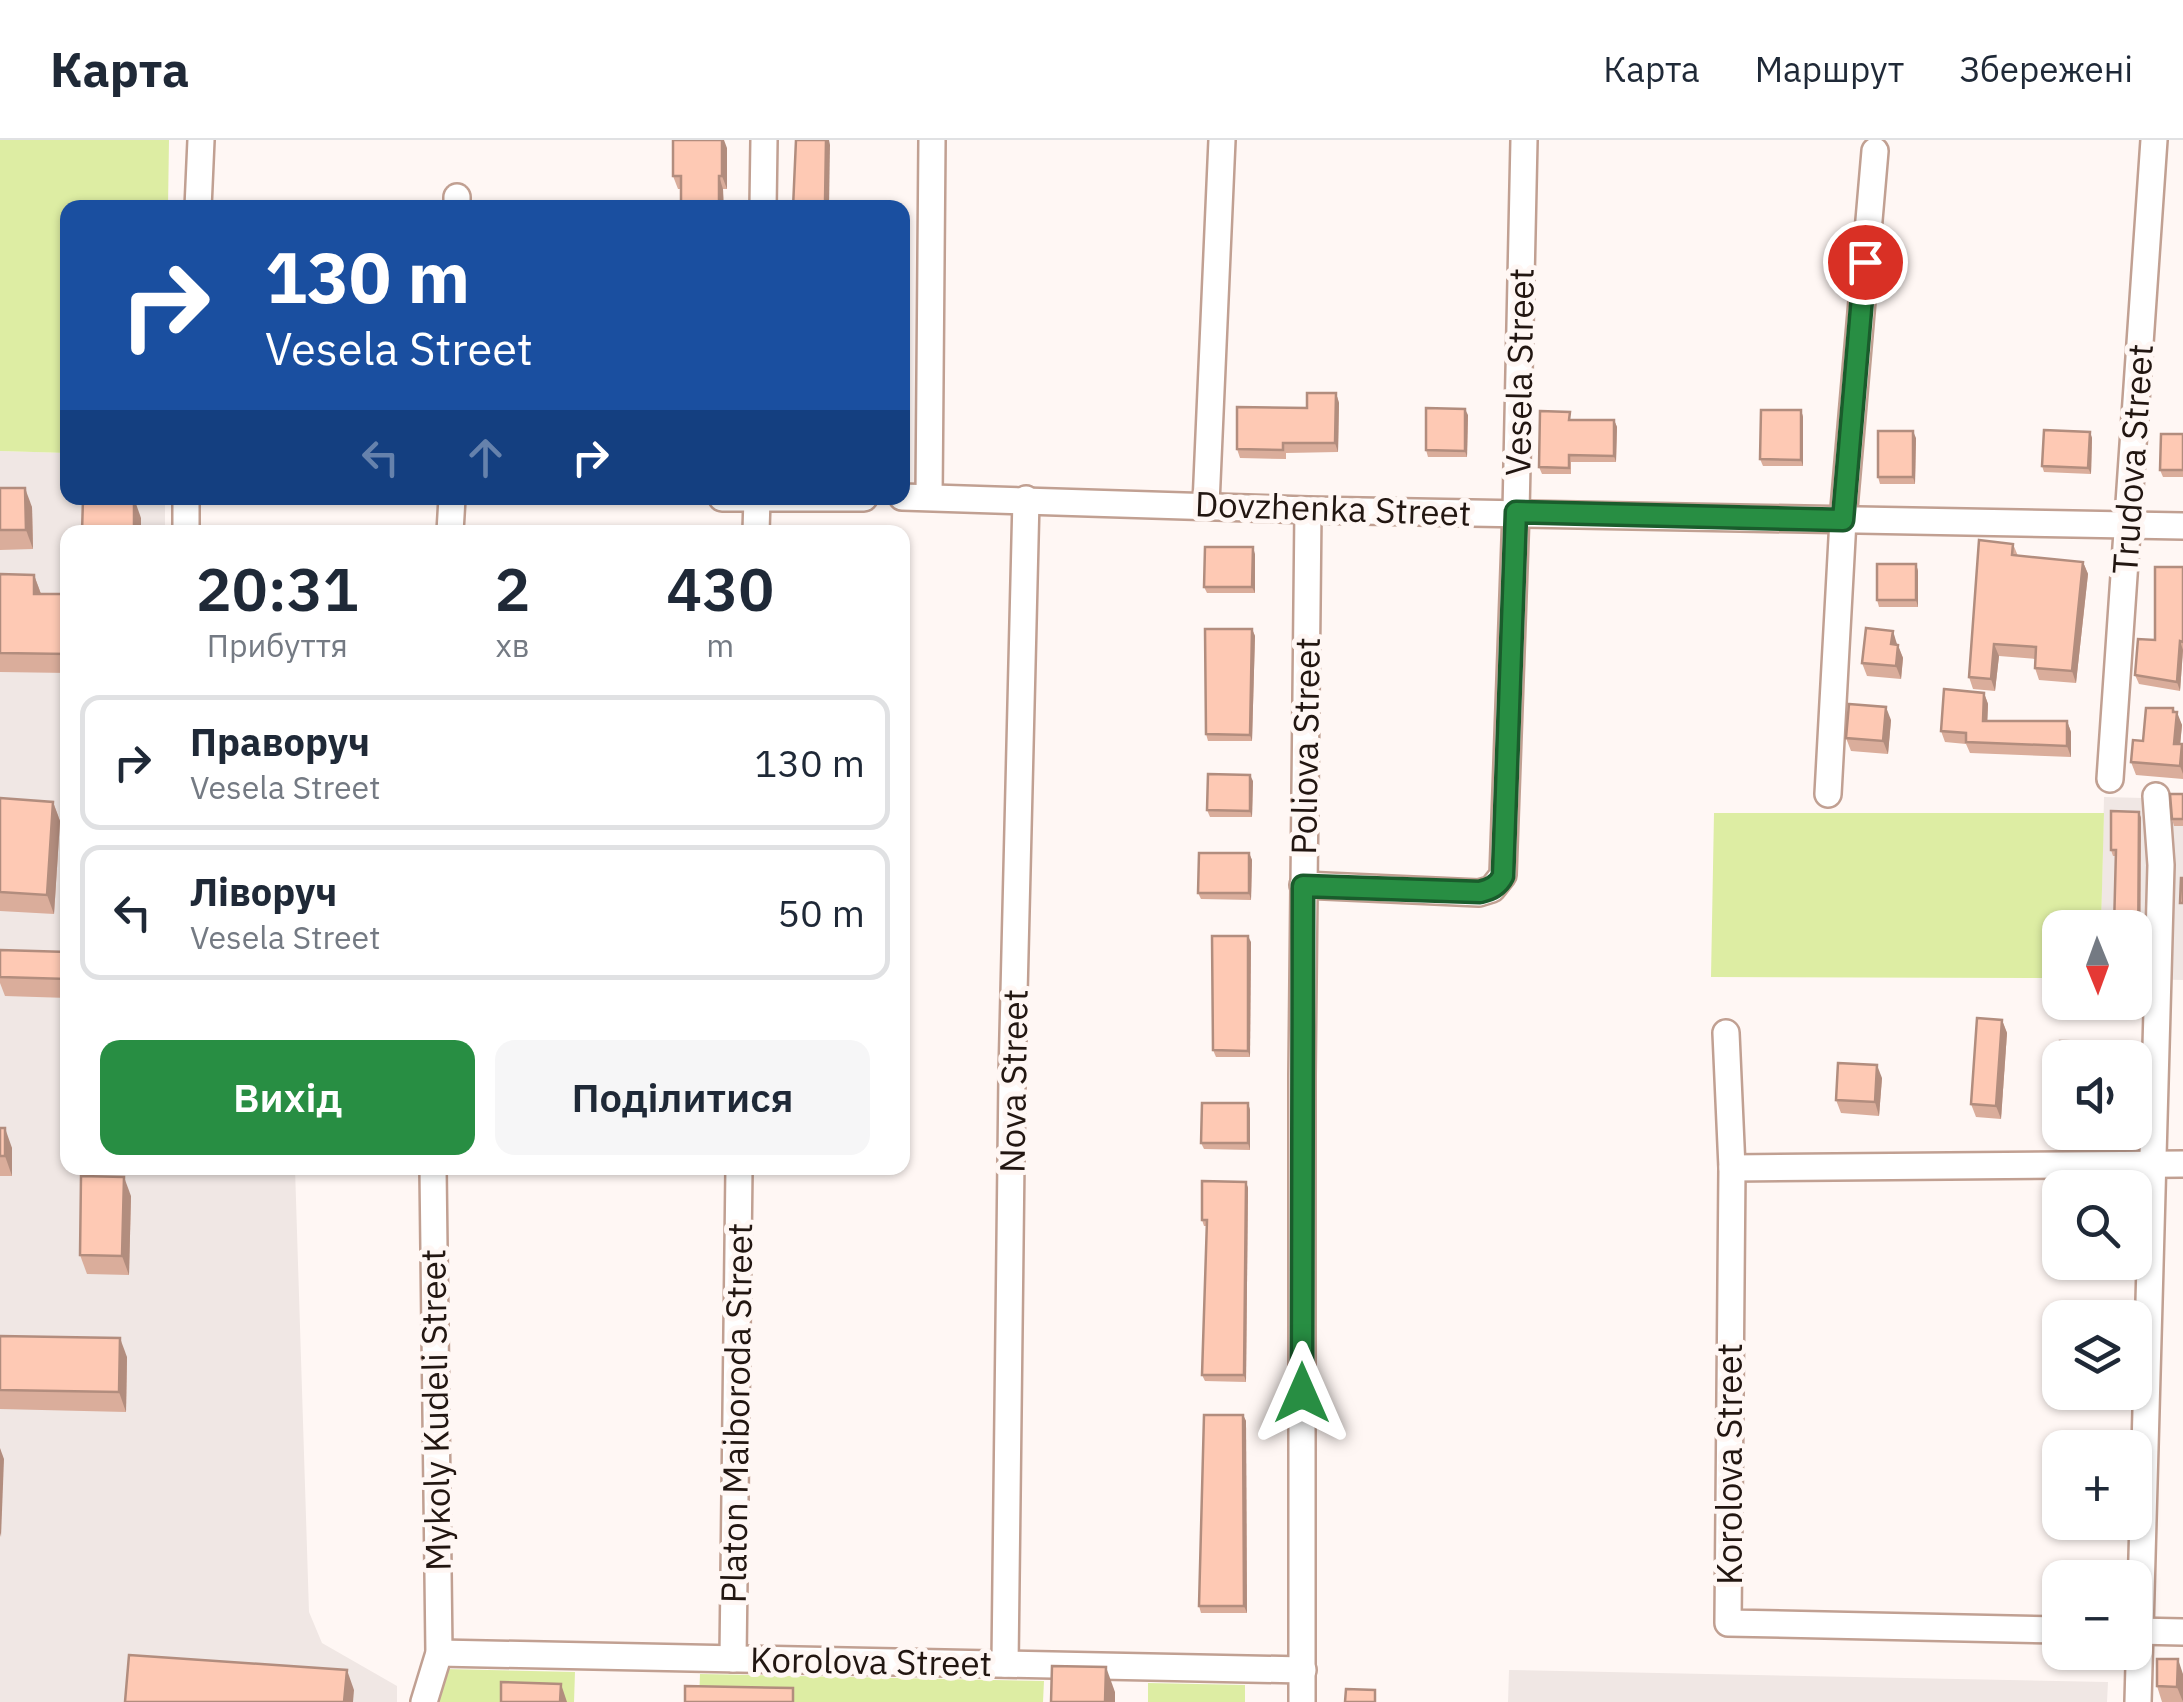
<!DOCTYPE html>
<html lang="uk">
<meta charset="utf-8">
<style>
:root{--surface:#fff;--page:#f6f6f7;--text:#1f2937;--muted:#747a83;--line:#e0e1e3;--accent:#288e43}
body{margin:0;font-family:"IBM Plex Sans",sans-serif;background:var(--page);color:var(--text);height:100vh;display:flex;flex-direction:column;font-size:38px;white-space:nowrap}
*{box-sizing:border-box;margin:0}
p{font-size:32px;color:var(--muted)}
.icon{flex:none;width:55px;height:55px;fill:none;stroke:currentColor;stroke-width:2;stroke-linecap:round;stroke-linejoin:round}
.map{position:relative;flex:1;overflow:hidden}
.details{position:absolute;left:60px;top:385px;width:850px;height:650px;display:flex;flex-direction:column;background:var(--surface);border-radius:20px;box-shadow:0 2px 8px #0004}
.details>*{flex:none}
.banner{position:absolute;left:60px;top:60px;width:850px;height:305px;border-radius:20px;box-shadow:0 2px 8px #0004;background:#1a4fa0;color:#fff;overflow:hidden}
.needle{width:65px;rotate:179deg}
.fabs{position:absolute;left:2042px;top:770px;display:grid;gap:20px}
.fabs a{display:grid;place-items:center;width:110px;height:110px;border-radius:20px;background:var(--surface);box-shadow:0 2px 8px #0004;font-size:50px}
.pin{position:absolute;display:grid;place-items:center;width:85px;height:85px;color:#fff;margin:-42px;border:5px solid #fff;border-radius:50%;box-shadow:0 2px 10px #0007}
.me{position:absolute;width:110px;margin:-55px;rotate:0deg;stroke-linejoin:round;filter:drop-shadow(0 0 8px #0008)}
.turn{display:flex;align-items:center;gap:35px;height:210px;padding:0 40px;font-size:45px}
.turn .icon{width:130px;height:130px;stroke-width:2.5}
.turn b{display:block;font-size:70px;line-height:85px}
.lanes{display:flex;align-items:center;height:95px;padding:0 40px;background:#0003;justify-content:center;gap:50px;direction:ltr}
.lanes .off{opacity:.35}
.eta{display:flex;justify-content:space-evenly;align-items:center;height:170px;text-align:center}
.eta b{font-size:60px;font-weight:600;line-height:70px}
.cta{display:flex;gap:20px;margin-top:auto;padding:20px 40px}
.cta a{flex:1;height:115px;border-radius:20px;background:var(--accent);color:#fff;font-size:40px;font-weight:600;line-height:115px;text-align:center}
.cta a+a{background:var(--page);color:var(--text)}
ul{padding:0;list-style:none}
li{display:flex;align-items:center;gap:30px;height:135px;margin:0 20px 15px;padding:0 20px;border:5px solid var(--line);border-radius:20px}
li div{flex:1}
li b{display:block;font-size:38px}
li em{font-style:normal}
header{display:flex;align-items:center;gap:60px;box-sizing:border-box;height:140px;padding:0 50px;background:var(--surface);border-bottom:2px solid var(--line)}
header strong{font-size:48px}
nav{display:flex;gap:55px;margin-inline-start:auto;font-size:35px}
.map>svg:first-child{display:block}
.built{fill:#f0e7e4}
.green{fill:#ddeda3}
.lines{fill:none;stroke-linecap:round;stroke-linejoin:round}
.street-casing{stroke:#c1a092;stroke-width:30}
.street{stroke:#fff;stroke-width:25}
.wall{fill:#daad9b}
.shaded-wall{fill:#b28d7e}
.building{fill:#fec9b4;stroke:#b28d7e;stroke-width:2.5}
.route-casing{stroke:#1a5c2c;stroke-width:25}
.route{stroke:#288e43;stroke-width:18}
.labels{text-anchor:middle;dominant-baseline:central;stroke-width:10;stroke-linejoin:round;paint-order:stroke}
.street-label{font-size:35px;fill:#221611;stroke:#fff7f4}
</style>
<header>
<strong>Карта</strong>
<nav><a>Карта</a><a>Маршрут</a><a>Збережені</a></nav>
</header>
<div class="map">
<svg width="2183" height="1562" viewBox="0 0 2183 1562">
<rect width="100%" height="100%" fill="#fff7f4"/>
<g class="built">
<path d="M0,311L67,313L68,358H165V392H68V1028H295L309,1472L322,1503L397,1546V1562H0Z"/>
<path d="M2104,657L2183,659V840L2135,839V788H2101Z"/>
<path d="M1509,1530L2108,1542L2107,1562H1508Z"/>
</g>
<g class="green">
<path d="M0,0H169L168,67L68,68L67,313L0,311Z"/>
<path d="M1714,673H2104L2101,787L2060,788V838L1711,837Z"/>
<path d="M446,1529L575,1532L574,1562H439Z"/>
<path d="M700,1534L1044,1541L1043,1562H699Z"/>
<path d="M1148,1543L1245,1545V1562H1148Z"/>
</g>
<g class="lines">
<g class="street-casing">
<g id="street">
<path d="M198,68L201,0"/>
<path d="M457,68V57"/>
<path d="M763,68L764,0"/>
<path d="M902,357L1308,370L2183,386"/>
<path d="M929,357L932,0"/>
<path d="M186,358V392"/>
<path d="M722,358H864"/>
<path d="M1206,364L1222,0"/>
<path d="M450,392L452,358"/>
<path d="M756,392L757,358"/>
<path d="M2110,639L2154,0"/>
<path d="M1828,654L1843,380L1875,11"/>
<path d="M1303,745L1479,753L1492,749L1503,735L1516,372L1524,0"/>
<path d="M1726,893L1732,1028L1728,1483L2060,1490"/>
<path d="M1732,1028L2183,1024"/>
<path d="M2135,1491L2183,1492"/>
<path d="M439,1513L1303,1530"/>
<path d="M733,1519L739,1028"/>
<path d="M1005,1524L1012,936L1026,359"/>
<path d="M424,1562L439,1513L433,1028"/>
<path d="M1302,1562V936L1308,370"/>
<path d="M2138,1562L2161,725L2156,656"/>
</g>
</g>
<use href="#street" class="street"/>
</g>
<g class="wall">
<path d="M727,8V49H678L673,36Z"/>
<path d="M1336,253L1339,263L1338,312L1286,313V319L1240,318L1237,309L1307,268Z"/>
<path d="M1801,270L1803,277V326H1763L1760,319Z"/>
<path d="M1468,275L1467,317H1428L1426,310Z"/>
<path d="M1572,280H1614L1617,287L1616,322H1571V334H1542L1539,327Z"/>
<path d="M2090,292L2092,298L2091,334L2044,332L2042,326Z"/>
<path d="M2183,294V337H2163L2160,330Z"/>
<path d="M1916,298L1915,344H1880L1878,337Z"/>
<path d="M0,348L32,367L33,409L0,410Z"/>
<path d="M2013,404L2018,416L2083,422L2088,434L2076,543L2039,540L2035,528L2036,519L1999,516L1995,551L1973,549L1969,537Z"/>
<path d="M1255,414V453H1207L1204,447Z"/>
<path d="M1916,424L1918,431V467H1879L1877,460Z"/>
<path d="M2183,427V510L2180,551L2139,544L2135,535L2155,500Z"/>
<path d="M0,434L34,435L41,454H68V533L0,532Z"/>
<path d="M1252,489L1255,496L1252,601H1208L1206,594Z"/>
<path d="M1897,504L1903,518L1901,539L1867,536L1862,523Z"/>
<path d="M1984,553L1988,564L1987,581H2067L2071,592V617L1970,613L1966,604L1945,602L1941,591Z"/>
<path d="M2173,568L2182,585L2180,604L2183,606V639L2136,635L2131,622L2143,601Z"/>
<path d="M1891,580L1888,614L1851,611L1846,598Z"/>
<path d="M1253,641L1252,677H1210L1207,670Z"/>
<path d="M2183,654V686H2174L2172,679Z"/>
<path d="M0,658L53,662L60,681L54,774L0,771Z"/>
<path d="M2139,672L2141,678L2140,834H2135V788L2116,716H2113L2111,710Z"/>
<path d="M1249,713L1252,720L1251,760L1201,759L1198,753Z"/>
<path d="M1251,802L1250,917H1216L1213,910Z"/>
<path d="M0,810L68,812V858L5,856L0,843Z"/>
<path d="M2002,880L2007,893L2001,979L1976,977L1971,964Z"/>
<path d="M1882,938L1879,976L1841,973L1836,960Z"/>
<path d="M1248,963L1250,970V1010L1204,1009L1201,1003Z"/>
<path d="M0,988L12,1008V1036H0Z"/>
<path d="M1246,1042L1248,1048L1246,1242L1205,1241L1202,1235L1207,1086H1204L1202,1080Z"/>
<path d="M131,1056L129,1135L87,1134L80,1115Z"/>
<path d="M0,1196L127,1217L126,1272L0,1269Z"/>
<path d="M1243,1275L1246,1281L1247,1473H1201L1199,1466Z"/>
<path d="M2178,1519L2183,1562H2162L2157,1546Z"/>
</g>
<g class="shaded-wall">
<path d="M722,0H724L727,8V49L722,36Z"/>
<path d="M826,0H829L830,5L829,68H826L825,63Z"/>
<path d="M719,36L723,49L724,68H719Z"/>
<path d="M1336,253L1339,263L1338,312L1335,303Z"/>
<path d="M1465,269L1468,275L1467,317L1465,311Z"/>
<path d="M1801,270L1803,277V326L1801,320Z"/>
<path d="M1614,280L1617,287L1616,322L1614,316Z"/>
<path d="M1913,291L1916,298L1915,344L1913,337Z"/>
<path d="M2090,292L2092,298L2091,334L2088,328Z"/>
<path d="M25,348L32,367L33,409L26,390Z"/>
<path d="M134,358L141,378V392H134Z"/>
<path d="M1253,407L1255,414V453L1252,447Z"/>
<path d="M2083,422L2088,434L2076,543L2072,531Z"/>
<path d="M1916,424L1918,431V467L1916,460Z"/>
<path d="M34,435L41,454H34Z"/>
<path d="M1252,489L1255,496L1252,601L1250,595Z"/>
<path d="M1893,491L1897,504L1896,518L1891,504Z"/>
<path d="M2180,501L2183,510L2180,551L2177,542Z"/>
<path d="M1994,504L1999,516L1995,551L1991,539Z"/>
<path d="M1898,505L1903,518L1901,539L1896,526Z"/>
<path d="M1984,553L1988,564L1987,592L1983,581Z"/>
<path d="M1886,567L1891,580L1888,614L1883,601Z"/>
<path d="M2173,568L2177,578V572L2182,585L2179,617L2174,604Z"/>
<path d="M2067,581L2071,592V617L2067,606Z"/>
<path d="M2182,604L2183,606V634L2180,626Z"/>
<path d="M1250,635L1253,641L1252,677L1250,671Z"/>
<path d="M53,662L60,681L54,774L47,755Z"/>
<path d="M2139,672L2141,678L2140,834L2138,827Z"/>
<path d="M1249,713L1252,720L1251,760L1249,753Z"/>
<path d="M1248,796L1251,802L1250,917L1248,911Z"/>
<path d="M2002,880L2007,893L2001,979L1996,966Z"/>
<path d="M2105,902L2110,915V918H2105Z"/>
<path d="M1877,925L1882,938L1879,976L1875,962Z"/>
<path d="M1248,963L1250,970V1010L1248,1003Z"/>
<path d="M5,988L12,1008V1036L5,1016Z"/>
<path d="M124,1037L131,1056L129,1135L122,1116Z"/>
<path d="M1246,1042L1248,1048L1246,1242L1244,1235Z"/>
<path d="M120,1198L127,1217L126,1272L119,1252Z"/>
<path d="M1243,1275L1246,1281L1247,1473L1244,1466Z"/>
<path d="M0,1308L4,1319L1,1397L0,1393Z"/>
<path d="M2178,1519L2183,1534V1562L2177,1547Z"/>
<path d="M1106,1527L1115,1552V1562H1105Z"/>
<path d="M347,1530L354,1550L353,1562H344Z"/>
<path d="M561,1544L567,1562H560Z"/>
</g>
<g class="building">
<path d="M673,0H722V36H719V68H681V36H673Z"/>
<path d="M796,0H826L825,63H828V68H793Z"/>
<path d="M1307,253H1336L1335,303H1283V310L1237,309V267L1307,268Z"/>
<path d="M1426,268L1465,269V311L1426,310Z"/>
<path d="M1761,270H1801V320L1760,319Z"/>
<path d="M1540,271L1570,272L1569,280H1614V316L1569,315V328L1539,327Z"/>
<path d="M2044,290L2090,292L2088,328L2042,326Z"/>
<rect x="1878" y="291" width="35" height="46"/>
<path d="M2161,294H2183V330H2160Z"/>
<path d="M0,348H25L26,390H0Z"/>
<path d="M134,358V392H82L83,359Z"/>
<path d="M1979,400L2013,404L2012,415L2083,422L2072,531L2035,528L2036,507L1994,504L1991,539L1969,537Z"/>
<path d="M1205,407H1253L1252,447H1204Z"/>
<rect x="1877" y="424" width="39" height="36"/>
<path d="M2155,427H2183V502L2180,501L2177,542L2135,535L2138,499L2155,500Z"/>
<path d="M0,434L34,435V454H68V514L0,513Z"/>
<path d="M1866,488L1893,491L1891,504L1898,505L1896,526L1862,523Z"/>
<path d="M1205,489H1252L1250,595L1206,594Z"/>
<path d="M1944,549L1984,553L1983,581H2067V606L1966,602V593L1941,591Z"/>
<path d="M1849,564L1886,567L1883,601L1846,598Z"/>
<path d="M2146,568H2173V572H2177L2174,604H2182L2180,626L2131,622L2133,600L2143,601Z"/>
<path d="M1208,634L1250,635V671L1207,670Z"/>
<path d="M2170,654H2183V679H2172Z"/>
<path d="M0,658L53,662L47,755L0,752Z"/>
<path d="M2111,671L2139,672L2138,827H2135V788H2114L2116,710H2111Z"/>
<path d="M1199,713H1249V753H1198Z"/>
<path d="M2181,738H2183V763H2180Z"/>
<path d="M1212,796H1248V911L1213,910Z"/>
<path d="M0,810L68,812V839L0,837Z"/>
<path d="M1977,878L2002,880L1996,966L1971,964Z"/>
<path d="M2060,901L2105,902V918H2060V963H2058Z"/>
<path d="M1838,923L1877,925L1875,962L1836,960Z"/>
<path d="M1202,963H1248V1003H1201Z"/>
<rect x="0" y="988" width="5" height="28"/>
<path d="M81,1036L124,1037L122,1116L80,1115Z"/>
<path d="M1202,1041L1246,1042L1244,1235H1202L1207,1080H1202Z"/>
<path d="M0,1196L120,1198L119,1252L0,1250Z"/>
<path d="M1204,1275H1243L1244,1466H1199Z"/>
<path d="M129,1515L347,1530L344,1562H125Z"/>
<path d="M2157,1519H2178L2177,1547L2157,1546Z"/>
<path d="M1052,1526L1106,1527L1105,1562H1051Z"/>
<path d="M501,1542L561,1544L560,1562H501Z"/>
<path d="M685,1546L793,1548V1562H685Z"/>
<path d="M1346,1549L1375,1550V1562H1345Z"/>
</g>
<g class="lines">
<g class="route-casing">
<path id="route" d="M1302,1253L1303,746L1480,752C1491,749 1498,746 1503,736L1516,372L1843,380L1865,122"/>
</g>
<use href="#route" class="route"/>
</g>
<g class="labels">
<g class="street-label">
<text transform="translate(1519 232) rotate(-89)">Vesela Street</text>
<text transform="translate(2132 319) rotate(-86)">Trudova Street</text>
<text transform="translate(1333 368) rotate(2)">Dovzhenka Street</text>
<text transform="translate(1305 606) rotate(-89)">Poliova Street</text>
<text transform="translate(1013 941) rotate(-89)">Nova Street</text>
<text transform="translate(435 1270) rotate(-91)">Mykoly Kudeli Street</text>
<text transform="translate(736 1273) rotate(-89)">Platon Maiboroda Street</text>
<text transform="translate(1729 1324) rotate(-90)">Korolova Street</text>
<text transform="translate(871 1521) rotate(1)">Korolova Street</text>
</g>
</g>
</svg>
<div class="fabs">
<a><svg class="needle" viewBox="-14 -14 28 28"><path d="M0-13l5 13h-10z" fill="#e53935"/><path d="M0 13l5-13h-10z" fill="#747a83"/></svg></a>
<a><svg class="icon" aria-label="sound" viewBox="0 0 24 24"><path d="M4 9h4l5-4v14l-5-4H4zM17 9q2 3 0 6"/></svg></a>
<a><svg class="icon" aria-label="search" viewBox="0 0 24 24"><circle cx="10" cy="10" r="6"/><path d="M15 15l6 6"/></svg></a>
<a><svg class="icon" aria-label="layers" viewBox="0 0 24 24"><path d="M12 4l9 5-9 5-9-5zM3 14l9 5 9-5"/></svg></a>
<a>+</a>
<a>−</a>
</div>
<div class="pin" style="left:1865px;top:122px;background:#d93025"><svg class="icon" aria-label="arrive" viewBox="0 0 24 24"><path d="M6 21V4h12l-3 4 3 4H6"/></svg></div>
<svg class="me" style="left:1302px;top:1253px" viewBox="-20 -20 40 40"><path d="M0-17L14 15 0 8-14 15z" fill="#288e43" stroke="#fff" stroke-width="4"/></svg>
<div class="banner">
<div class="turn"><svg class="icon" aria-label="right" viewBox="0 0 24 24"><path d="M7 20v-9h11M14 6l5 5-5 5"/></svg><div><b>130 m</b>Vesela Street</div></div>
<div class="lanes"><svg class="icon off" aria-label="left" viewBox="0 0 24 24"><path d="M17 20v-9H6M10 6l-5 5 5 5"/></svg><svg class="icon off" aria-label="ahead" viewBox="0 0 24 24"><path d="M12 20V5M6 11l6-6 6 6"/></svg><svg class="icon" aria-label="right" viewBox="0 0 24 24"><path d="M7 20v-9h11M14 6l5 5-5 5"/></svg></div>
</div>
<section class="details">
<div class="eta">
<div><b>20:31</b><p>Прибуття</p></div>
<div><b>2</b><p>хв</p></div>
<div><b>430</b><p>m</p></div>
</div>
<ul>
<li><svg class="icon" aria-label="right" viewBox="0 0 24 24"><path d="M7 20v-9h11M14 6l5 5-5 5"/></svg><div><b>Праворуч</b><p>Vesela Street</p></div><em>130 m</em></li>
<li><svg class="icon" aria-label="left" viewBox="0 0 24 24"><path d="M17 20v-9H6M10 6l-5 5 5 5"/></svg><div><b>Ліворуч</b><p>Vesela Street</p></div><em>50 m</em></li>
</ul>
<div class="cta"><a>Вихід</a><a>Поділитися</a></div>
</section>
</div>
